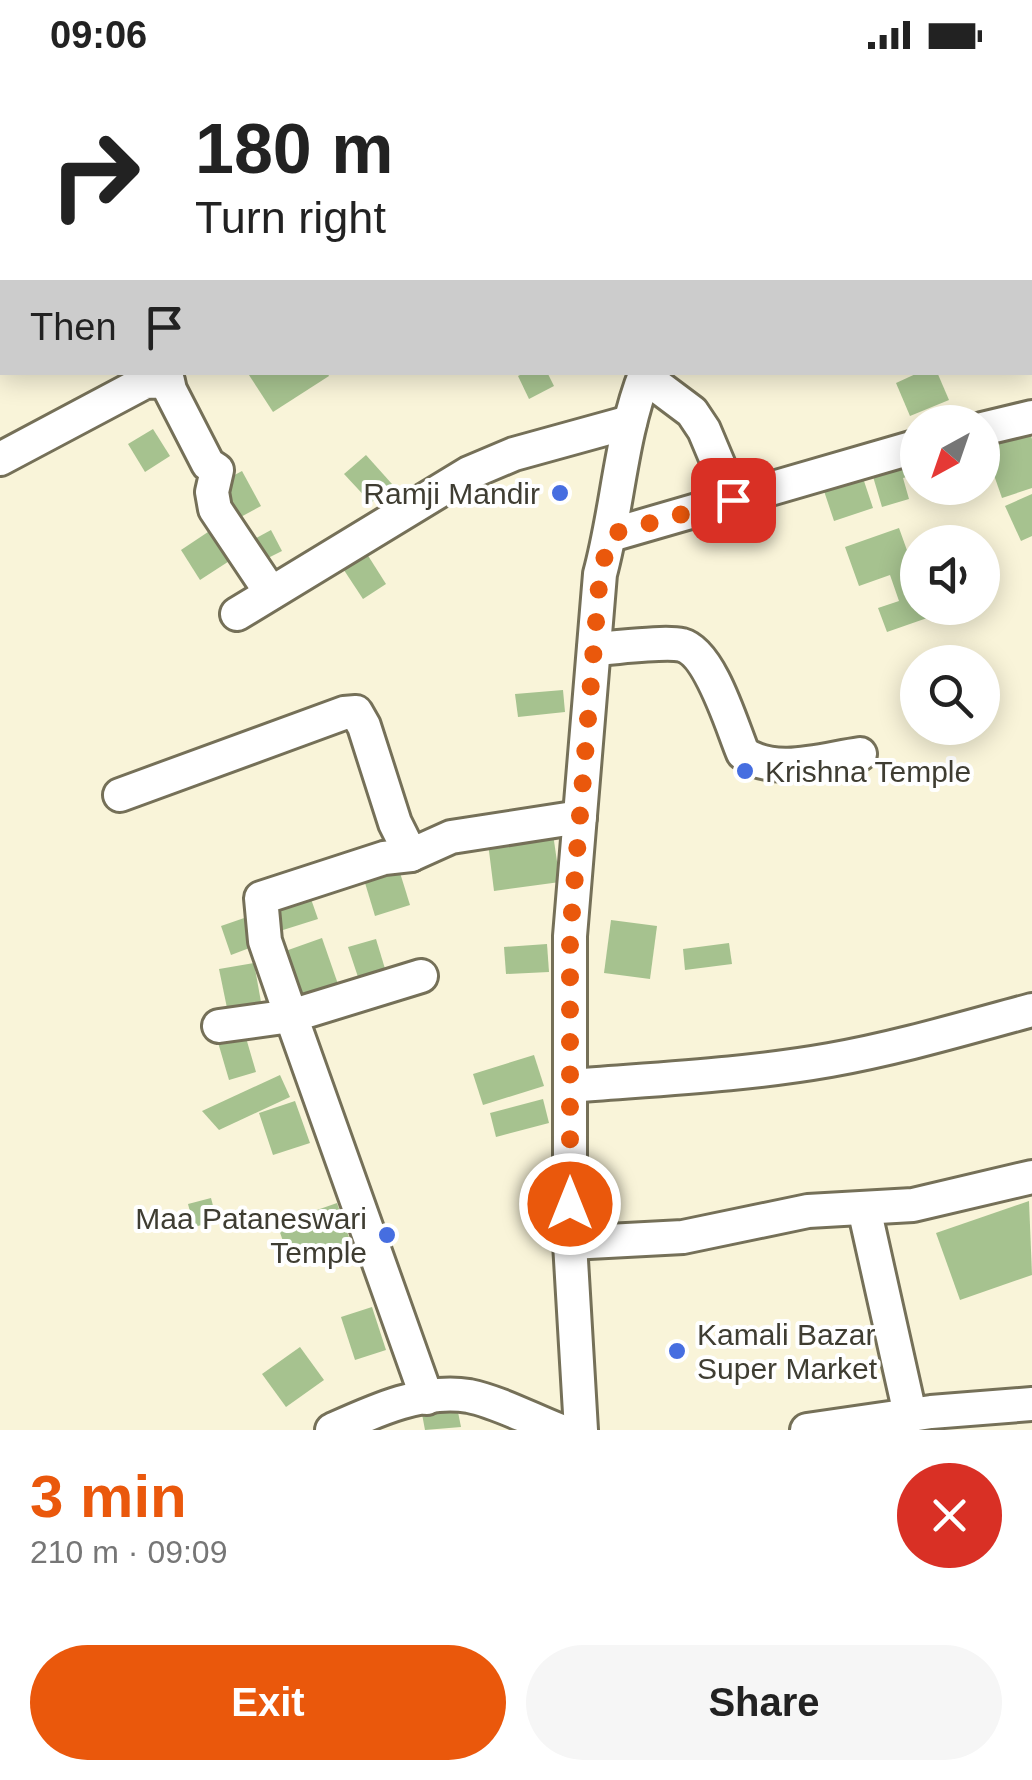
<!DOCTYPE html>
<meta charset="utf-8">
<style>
:root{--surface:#fff;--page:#f6f6f6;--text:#222;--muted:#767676;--accent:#ea580c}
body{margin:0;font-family:Helvetica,sans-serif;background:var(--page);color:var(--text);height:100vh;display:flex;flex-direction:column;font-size:38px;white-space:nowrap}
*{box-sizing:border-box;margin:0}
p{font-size:32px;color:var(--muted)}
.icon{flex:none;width:55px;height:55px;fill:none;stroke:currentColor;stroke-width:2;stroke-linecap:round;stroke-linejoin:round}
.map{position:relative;height:1360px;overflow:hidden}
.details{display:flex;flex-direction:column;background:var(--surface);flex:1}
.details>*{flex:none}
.top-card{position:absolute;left:0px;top:0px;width:1032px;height:305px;box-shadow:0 5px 25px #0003;background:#fff;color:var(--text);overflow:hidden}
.needle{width:65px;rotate:220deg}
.buttons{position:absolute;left:900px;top:335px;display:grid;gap:20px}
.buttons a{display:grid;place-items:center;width:100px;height:100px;border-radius:50%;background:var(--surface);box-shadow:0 5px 25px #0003;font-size:50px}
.pin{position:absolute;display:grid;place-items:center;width:85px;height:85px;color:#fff;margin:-42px;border-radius:20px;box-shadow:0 5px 15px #0006}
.me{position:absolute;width:110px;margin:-55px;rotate:0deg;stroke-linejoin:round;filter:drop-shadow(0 0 8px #0008)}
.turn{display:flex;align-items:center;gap:35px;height:210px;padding:0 30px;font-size:45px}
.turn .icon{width:130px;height:130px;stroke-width:2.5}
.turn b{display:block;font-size:70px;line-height:85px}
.then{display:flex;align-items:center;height:95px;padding:0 30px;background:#0003;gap:20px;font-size:38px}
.round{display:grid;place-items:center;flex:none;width:105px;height:105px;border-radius:52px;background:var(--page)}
.overview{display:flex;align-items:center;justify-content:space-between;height:170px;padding:0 30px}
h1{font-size:60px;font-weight:700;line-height:75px;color:var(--accent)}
.action{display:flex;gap:20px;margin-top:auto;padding:20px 30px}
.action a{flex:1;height:115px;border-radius:60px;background:var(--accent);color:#fff;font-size:40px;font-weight:700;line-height:115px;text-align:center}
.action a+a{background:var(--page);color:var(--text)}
.status{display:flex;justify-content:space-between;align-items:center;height:70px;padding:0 50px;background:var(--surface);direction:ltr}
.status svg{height:28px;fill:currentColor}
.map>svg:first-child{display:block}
.building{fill:#a6c28f}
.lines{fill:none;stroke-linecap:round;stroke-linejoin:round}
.minor-casing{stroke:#757058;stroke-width:38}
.minor{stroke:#fff;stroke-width:32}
.route{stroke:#ea580c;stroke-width:18;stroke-dasharray:0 32.4}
.poi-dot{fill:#466ee0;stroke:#fff;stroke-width:4}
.labels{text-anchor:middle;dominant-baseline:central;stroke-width:8;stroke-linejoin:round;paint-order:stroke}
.poi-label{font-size:30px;fill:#3f3d32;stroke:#fff;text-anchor:end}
</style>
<div class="status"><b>09:06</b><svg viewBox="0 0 49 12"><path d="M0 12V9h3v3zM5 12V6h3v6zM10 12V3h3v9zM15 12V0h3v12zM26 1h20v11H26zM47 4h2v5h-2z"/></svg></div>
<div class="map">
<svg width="1032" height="1360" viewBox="0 0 1032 1360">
<rect width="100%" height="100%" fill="#f9f4d9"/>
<g class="building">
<path d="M247,302H327L329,306L273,342Z"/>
<path d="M526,302H547L554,316L529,329L518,306Z"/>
<path d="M920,302H937L949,330L910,346L896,313Z"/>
<path d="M153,359L170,386L145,402L128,374Z"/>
<path d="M1029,359L1032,369V418L1002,428L983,374Z"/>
<path d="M912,381L918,404L903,408L909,429L882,437L869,393Z"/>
<path d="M366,385L392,414L371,433L344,404Z"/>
<path d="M242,401L261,436L237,449L218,414Z"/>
<path d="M862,405L873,438L834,451L823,418Z"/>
<path d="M1032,424V466L1021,471L1005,436Z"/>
<path d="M217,456L237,486L200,510L181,480Z"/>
<path d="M899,458L918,511V538H927L930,547L887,562L878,538L899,531L890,505L859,516L845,477Z"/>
<path d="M271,460L282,481L258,493L247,473Z"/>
<path d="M360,473L386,514L363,529L336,488Z"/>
<path d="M563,620L565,642L518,647L515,624Z"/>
<path d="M553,764L560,812L494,821L488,773Z"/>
<path d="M397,793L410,835L375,846L362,803Z"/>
<path d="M311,829L318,849L283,860L277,841Z"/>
<path d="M250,846L260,874L231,885L221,856Z"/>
<path d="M611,850L657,856L650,909L604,903Z"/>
<path d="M322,868L339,917L294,932L277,884Z"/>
<path d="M376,869L386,902L359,910L348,877Z"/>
<path d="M729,873L732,894L685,900L683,879Z"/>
<path d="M547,874L549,902L506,904L504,877Z"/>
<path d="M254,893L261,932L227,938L219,899Z"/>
<path d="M244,961L256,1002L229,1010L217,969Z"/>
<path d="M534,985L544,1016L483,1035L473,1004Z"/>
<path d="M280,1005L290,1027L219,1060L202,1041Z"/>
<path d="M543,1029L549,1053L496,1067L490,1043Z"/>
<path d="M295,1031L310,1073L273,1085L259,1043Z"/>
<path d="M211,1128L217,1151L194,1157L188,1134Z"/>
<path d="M1029,1131L1032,1205L960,1230L936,1163Z"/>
<path d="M337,1133L351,1173L291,1194L277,1154Z"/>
<path d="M372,1237L386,1280L355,1290L341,1247Z"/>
<path d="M300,1277L324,1310L286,1337L262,1304Z"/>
<path d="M457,1337L461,1357L425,1360L422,1344Z"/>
</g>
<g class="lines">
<g class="minor-casing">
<g id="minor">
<path d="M923,0L924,2"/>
<path d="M785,2L786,0"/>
<path d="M1030,206L1032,210"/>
<path d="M644,306L692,342L704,360L733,429"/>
<path d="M982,359L1032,347"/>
<path d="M0,389L145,312L168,311L170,320L208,394L217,400L212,422L215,439L271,523"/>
<path d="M611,465L918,376"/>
<path d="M237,544L469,403L514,384L630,352"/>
<path d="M594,579C615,578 664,571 682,575C711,583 732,657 743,683C775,706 824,689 860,684"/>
<path d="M120,725L344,643L356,642L364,656L395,753L411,785L451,767L580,747"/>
<path d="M421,906L291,946L427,1328"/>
<path d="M219,956L291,946L265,871L261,828L384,788L411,785"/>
<path d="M570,1016C656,1009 745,1005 830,990C898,978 965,958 1032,940"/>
<path d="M864,1138L910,1344"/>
<path d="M570,1173L683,1167L808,1141L913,1135L1032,1107"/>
<path d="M332,1360C372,1342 423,1318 469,1326C498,1332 530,1349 558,1360"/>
<path d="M581,1360L570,1173V866L600,504C618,438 620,367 646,302"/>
<path d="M807,1360L931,1342L1032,1334"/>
</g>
</g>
<use href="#minor" class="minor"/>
</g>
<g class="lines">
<path class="route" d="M570,1134V866L600,504L611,464L733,430"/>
</g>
<g class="poi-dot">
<circle cx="560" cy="423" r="10"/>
<circle cx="745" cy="701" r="10"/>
<circle cx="387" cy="1165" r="10"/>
<circle cx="677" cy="1281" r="10"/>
</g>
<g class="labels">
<g class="poi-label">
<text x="540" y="423">Ramji Mandir</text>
<text x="765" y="701" text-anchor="start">Krishna Temple</text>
<text x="367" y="1148">Maa Pataneswari<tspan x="367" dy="34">Temple</tspan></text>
<text x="697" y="1264" text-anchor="start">Kamali Bazar<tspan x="697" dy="34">Super Market</tspan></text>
</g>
</g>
</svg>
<div class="buttons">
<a><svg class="needle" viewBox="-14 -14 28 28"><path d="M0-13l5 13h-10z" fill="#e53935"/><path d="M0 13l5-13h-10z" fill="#767676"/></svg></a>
<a><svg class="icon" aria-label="sound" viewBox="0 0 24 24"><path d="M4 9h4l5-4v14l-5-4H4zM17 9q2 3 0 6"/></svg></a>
<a><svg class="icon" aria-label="search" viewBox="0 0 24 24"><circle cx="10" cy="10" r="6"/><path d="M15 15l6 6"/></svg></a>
</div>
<div class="pin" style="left:733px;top:430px;background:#d93025"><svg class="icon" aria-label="arrive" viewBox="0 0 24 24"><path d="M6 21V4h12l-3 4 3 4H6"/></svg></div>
<svg class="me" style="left:570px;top:1134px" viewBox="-20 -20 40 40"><circle r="17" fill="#ea580c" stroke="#fff" stroke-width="3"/><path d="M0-11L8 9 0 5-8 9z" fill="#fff"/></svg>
<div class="top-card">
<div class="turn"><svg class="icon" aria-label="right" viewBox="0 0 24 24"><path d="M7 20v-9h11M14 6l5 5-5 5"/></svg><div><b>180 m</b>Turn right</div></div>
<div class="then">Then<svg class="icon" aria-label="arrive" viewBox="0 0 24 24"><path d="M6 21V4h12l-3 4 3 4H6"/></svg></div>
</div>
</div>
<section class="details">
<div class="overview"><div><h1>3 min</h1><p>210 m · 09:09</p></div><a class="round" style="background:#d93025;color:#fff"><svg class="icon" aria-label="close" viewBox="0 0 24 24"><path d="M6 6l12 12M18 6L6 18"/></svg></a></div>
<div class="action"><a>Exit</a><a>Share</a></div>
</section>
